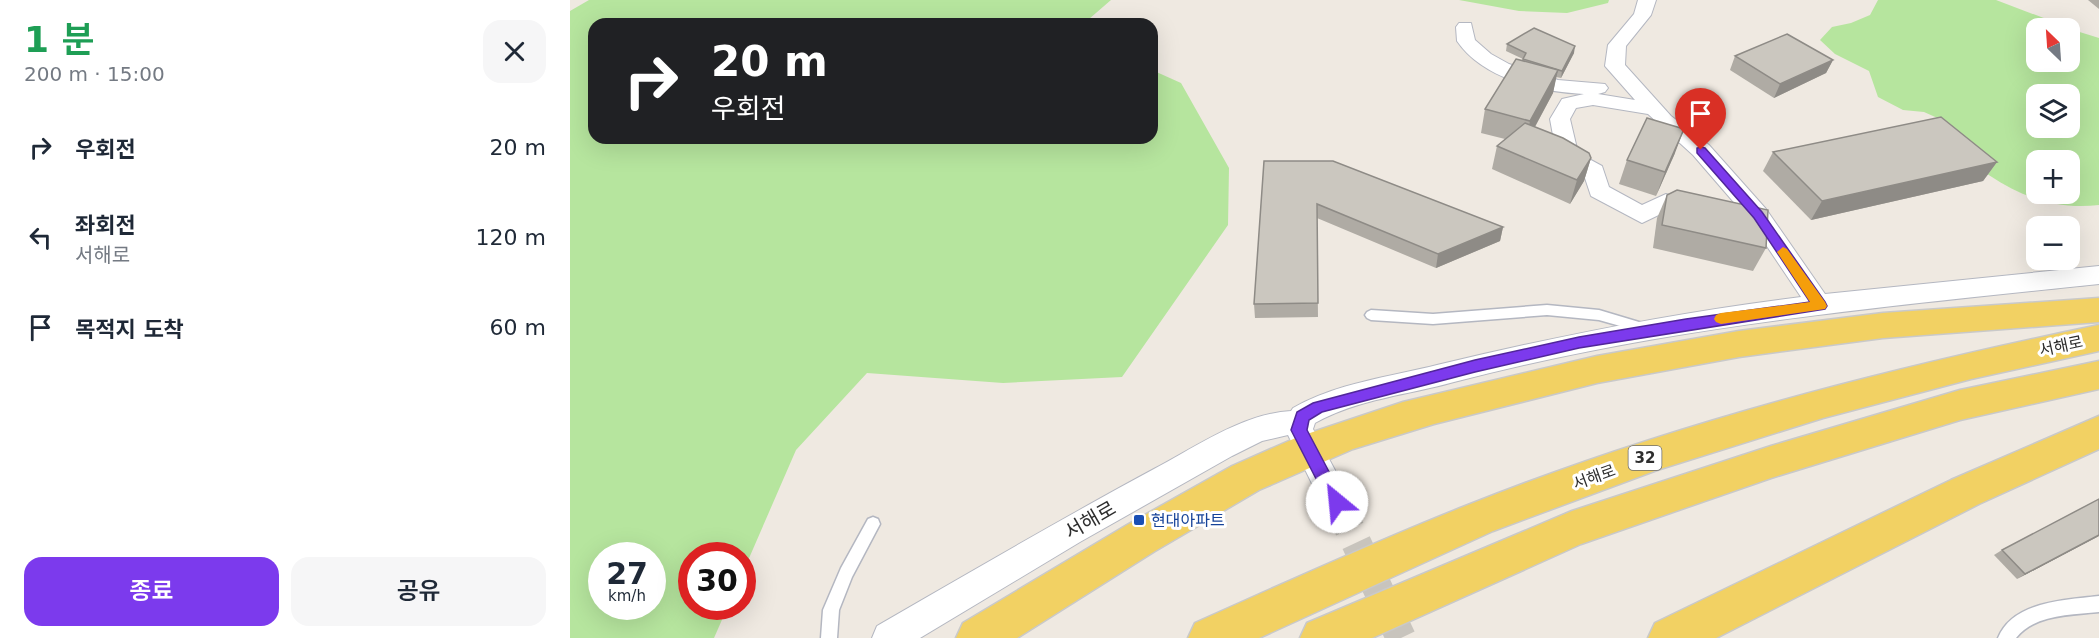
<!DOCTYPE html>
<html lang="ko">
<meta charset="utf-8">
<style>
:root{--surface:#fff;--page:#f6f6f7;--text:#1f2937;--muted:#747a83;--accent:#7c3aed}
body{margin:0;font-family:"DejaVu Sans","Noto Sans KR",sans-serif;background:var(--page);color:var(--text);height:100vh;display:flex;flex-direction:column;font-size:22px;white-space:nowrap}
*{box-sizing:border-box;margin:0}
p{font-size:20px;color:var(--muted)}
.icon{flex:none;width:33px;height:33px;fill:none;stroke:currentColor;stroke-width:2;stroke-linecap:round;stroke-linejoin:round}
.map{position:relative;flex:1;overflow:hidden}
.panel{display:flex;flex-direction:column;background:var(--surface);width:570px}
.panel>*{flex:none}
.banner{position:absolute;left:18px;top:18px;width:570px;height:126px;border-radius:18px;box-shadow:0 6px 24px #0002;background:#202124;color:#fff;overflow:hidden}
.needle{width:39px;rotate:335deg}
.fabs{position:absolute;left:1456px;top:18px;display:grid;gap:12px}
.fabs a{display:grid;place-items:center;width:54px;height:54px;border-radius:12px;background:var(--surface);box-shadow:0 6px 24px #0002;font-size:30px}
.speed{position:absolute;left:18px;top:542px;display:flex;gap:12px;font-size:30px;font-weight:700;text-align:center}
.speed>*{display:grid;place-content:center;width:78px;height:78px;border-radius:50%;background:var(--surface);box-shadow:0 6px 24px #0002;line-height:1}
.speed small{font-size:15px;font-weight:400}
.speed .limit{border:9px solid #d22;background:#fff;color:#111}
.pin{position:absolute;display:grid;place-items:center;width:51px;height:51px;color:#fff;margin:-62px -26px;border-radius:50% 50% 50% 0;rotate:-45deg;box-shadow:0 0 6px #0007}
.pin .icon{rotate:45deg}
.me{position:absolute;width:66px;margin:-33px;rotate:332deg;stroke-linejoin:round;filter:drop-shadow(0 0 4px #0008)}
.turn{display:flex;align-items:center;gap:21px;height:126px;padding:0 24px;font-size:27px}
.turn .icon{width:78px;height:78px;stroke-width:2.5}
.turn b{display:block;font-size:42px;line-height:51px}
.round{display:grid;place-items:center;flex:none;width:63px;height:63px;border-radius:18px;background:var(--page)}
.head{display:flex;align-items:center;justify-content:space-between;height:102px;padding:0 24px}
h1{font-size:36px;font-weight:600;line-height:45px;color:#1e9e55}
.button{display:flex;gap:12px;margin-top:auto;padding:12px 24px}
.button a{flex:1;height:69px;border-radius:18px;background:var(--accent);color:#fff;font-size:24px;font-weight:600;line-height:69px;text-align:center}
.button a+a{background:var(--page);color:var(--text)}
ul{padding:0;list-style:none}
li{display:flex;align-items:center;gap:18px;height:90px;padding:0 24px}
li div{flex:1}
li b{display:block;font-size:22px}
li em{font-style:normal}
main{display:flex;flex:1;min-height:0}
.map>svg:first-child{display:block}
.green{fill:#b6e59e;fill-rule:evenodd}
.lines{fill:none;stroke-linecap:round;stroke-linejoin:round}
.street-tunnel{stroke:#c8c4bd;stroke-width:30;stroke-dasharray:30 15;stroke-linecap:butt}
.lane-casing{stroke:#b4b7c1;stroke-width:3}
.street-casing{stroke:#b4b7c1;stroke-width:2}
.primary-casing{stroke:#c9c9c9;stroke-width:3}
.lane{fill:#fff;fill-rule:evenodd}
.street{fill:#fff;fill-rule:evenodd}
.primary{fill:#f2d163;fill-rule:evenodd}
.wall{fill:#afaba4}
.shaded-wall{fill:#8e8b86}
.building{fill:#cbc7bf;stroke:#8e8b86;stroke-width:1.5}
.route{fill:#7c3aed;stroke:#51269a;stroke-width:1.5}
.slow{fill:#f59e0b}
.transit-dot{fill:#1a4fb4;stroke:#fff;stroke-width:2}
.labels{text-anchor:middle;dominant-baseline:central;stroke-width:6;stroke-linejoin:round;paint-order:stroke}
.shield{fill:#fff;stroke:#6d6d6d;stroke-width:1.5}
.shield-label{font-size:15px;font-weight:bold;fill:#2e2e2e}
.street-label{font-size:16px;fill:#2e2e2e;stroke:#fff}
.transit-label{font-size:16px;fill:#164399;stroke:#fff;text-anchor:start}
.near-street-label{font-size:20px;fill:#2e2e2e;stroke:#fff}
</style>
<main>
<section class="panel">
<div class="head"><div><h1>1 분</h1><p>200 m · 15:00</p></div><a class="round"><svg class="icon" aria-label="close" viewBox="0 0 24 24"><path d="M6 6l12 12M18 6L6 18"/></svg></a></div>
<ul>
<li><svg class="icon" aria-label="right" viewBox="0 0 24 24"><path d="M7 20v-9h11M14 6l5 5-5 5"/></svg><div><b>우회전</b></div><em>20 m</em></li>
<li><svg class="icon" aria-label="left" viewBox="0 0 24 24"><path d="M17 20v-9H6M10 6l-5 5 5 5"/></svg><div><b>좌회전</b><p>서해로</p></div><em>120 m</em></li>
<li><svg class="icon" aria-label="arrive" viewBox="0 0 24 24"><path d="M6 21V4h12l-3 4 3 4H6"/></svg><div><b>목적지 도착</b></div><em>60 m</em></li>
</ul>
<div class="button"><a>종료</a><a>공유</a></div>
</section>
<div class="map">
<svg width="1529" height="638" viewBox="0 0 1529 638">
<rect width="100%" height="100%" fill="#efe9e1"/>
<g class="green">
<path d="M19,0H541L519,19L521,24H24V138H582V70L611,83L659,168L658,225L552,377L433,383L297,373L226,450L173,572L172,555H122V606H158L144,638H0V11ZM32,555H82V606H32Z"/>
<path d="M889,0H1039L1038,3L997,13L949,11Z"/>
<path d="M1308,0H1426L1500,28H1467V62H1500V29L1529,38V205C1465,212 1425,181 1377,145L1372,120L1354,112L1333,110L1308,97L1299,71L1265,54L1250,40L1262,27L1281,23L1300,15ZM1467,94H1500V128H1467ZM1467,160H1500V194H1467Z"/>
</g>
<g class="lines">
<path class="street-tunnel" d="M767,502L831,638"/>
<g class="lane-casing">
<g id="lane">
<path d="M977,305L1029,310L1079,325L1081,328L1079,331L1075,333L1029,320L977,315L863,324L801,320L797,318L795,315L797,312L801,310L863,314Z"/>
<path d="M303,517L308,519L310,524L282,577L269,610L267,638H251L253,610L271,568L298,519Z"/>
<path d="M1529,596V612C1501,615 1465,614 1446,638H1428C1443,601 1496,600 1529,596Z"/>
</g>
</g>
<g class="street-casing">
<path id="street" d="M1068,0H1086L1081,15L1056,46L1055,65L1101,116L1139,145L1196,209L1255,294L1529,266V284C1310,307 1098,326 884,382C838,395 787,399 745,423L743,429L782,502L778,512L767,516L756,512L718,435L692,441L662,456L510,542L350,638H302L307,626C399,573 491,519 584,469C626,447 672,414 721,411L723,408C767,383 819,377 867,365C988,336 1107,312 1231,297L1180,221L1123,155L1078,114L1023,105L1006,108L1000,119L1008,153L1032,166L1039,187L1072,205L1096,194L1133,204L1136,209L1133,214L1125,217L1099,210L1072,223L1021,196L1014,175L990,162L987,157L980,119L992,99L1014,94C970,92 913,79 887,41L886,27L889,23H901L905,40L921,54L939,64L988,80L1035,84L1038,88L1035,92L1028,94L1065,100L1035,66L1038,45L1064,14Z"/>
</g>
<g class="primary-casing">
<g id="primary">
<path d="M1529,298V322L1313,338L1169,357L1027,383L864,424L783,449L689,490L585,551L447,638H386L393,623L557,525L662,466L728,437L833,402L1027,356L1169,331L1313,313Z"/>
<path d="M1529,325V351L1401,379L1253,418L1087,470L923,531L689,638H618L625,623C715,583 806,541 898,505C1101,424 1315,369 1529,325Z"/>
<path d="M1529,361V389L1390,420L1201,478L1011,544L802,638H730L737,623L1002,511L1201,446L1390,390Z"/>
<path d="M1529,416V449L1409,504L1146,638H1078L1085,623L1381,480Z"/>
</g>
</g>
<use href="#lane" class="lane"/>
<use href="#street" class="street"/>
<use href="#primary" class="primary"/>
</g>
<g class="wall">
<path d="M1518,0H1529V9Z"/>
<path d="M937,44L1004,53L991,78L986,77L983,93L965,127L1021,158L1014,181L1000,204L922,169L927,146L935,139L911,133L915,109L953,59L936,51Z"/>
<path d="M1165,56L1263,60L1256,73L1204,98L1160,70Z"/>
<path d="M1203,152L1427,162L1413,181L1241,220L1193,171Z"/>
<path d="M1105,153L1086,196L1049,184L1057,160Z"/>
<path d="M694,161L933,227L930,241L866,268L747,218L748,317L685,318L684,304Z"/>
<path d="M1097,195L1196,248L1183,271L1083,248L1087,218Z"/>
<path d="M1529,536L1447,579L1424,555L1432,550Z"/>
</g>
<g class="shaded-wall">
<path d="M1005,46L1004,53L991,78L992,71Z"/>
<path d="M1263,60L1256,73L1204,98L1210,84Z"/>
<path d="M988,70L983,93L955,145L960,121Z"/>
<path d="M1114,129L1105,153L1086,196L1095,172Z"/>
<path d="M1021,158L1014,181L1000,204L1007,180Z"/>
<path d="M1427,162L1413,181L1241,220L1252,201Z"/>
<path d="M933,227L930,241L866,268L868,254Z"/>
<path d="M1529,535V536L1447,579L1455,574Z"/>
</g>
<g class="building">
<path d="M964,28L1005,46L992,71L953,59L956,53L937,44Z"/>
<path d="M1217,34L1263,60L1210,84L1165,56Z"/>
<path d="M946,59L988,70L960,121L915,109Z"/>
<path d="M1371,117L1427,162L1252,201L1203,152Z"/>
<path d="M1077,118L1114,129L1095,172L1057,160Z"/>
<path d="M955,123L993,138L1019,153L1021,158L1007,180L927,146Z"/>
<path d="M694,161H763L933,227L868,254L747,204L748,303L684,304Z"/>
<path d="M1107,190L1198,210L1196,248L1092,225L1097,195Z"/>
<path d="M1529,499V535L1455,574L1432,550Z"/>
</g>
<path class="route" d="M1131,147L1135,148L1192,212L1255,302L1257,306L1255,309L1009,348L905,372L752,412L739,420L737,430L775,502L773,508L767,510L761,508L721,430L727,412L743,403L905,360L1009,337L1116,319L1240,302L1184,218L1127,153V148Z"/>
<path class="slow" d="M1213,247L1217,249L1255,302L1257,306L1255,309L1151,324L1146,322L1144,319L1146,315L1151,313L1240,302L1207,252Z"/>
<rect class="transit-dot" x="563" y="514" width="12" height="12" rx="3"/>
<g class="labels">
<rect class="shield" x="1058.5" y="446" width="33" height="24" rx="4.5"/>
<g class="shield-label">
<text x="1075" y="458">32</text>
</g>
<g class="street-label">
<text transform="translate(1491 346) rotate(-12)">서해로</text>
<text transform="translate(1024 477) rotate(-20)">서해로</text>
</g>
<g class="transit-label">
<text x="581" y="520">현대아파트</text>
</g>
<g class="near-street-label">
<text transform="translate(520 520) rotate(-30)">서해로</text>
</g>
</g>
</svg>
<div class="fabs">
<a><svg class="needle" viewBox="-14 -14 28 28"><path d="M0-13l5 13h-10z" fill="#e53935"/><path d="M0 13l5-13h-10z" fill="#747a83"/></svg></a>
<a><svg class="icon" aria-label="layers" viewBox="0 0 24 24"><path d="M12 4l9 5-9 5-9-5zM3 14l9 5 9-5"/></svg></a>
<a>+</a>
<a>−</a>
</div>
<div class="speed"><div>27<small>km/h</small></div><div class="limit">30</div></div>
<div class="pin" style="left:1131px;top:150px;background:#d93025"><svg class="icon" aria-label="arrive" viewBox="0 0 24 24"><path d="M6 21V4h12l-3 4 3 4H6"/></svg></div>
<svg class="me" style="left:767px;top:502px" viewBox="-20 -20 40 40"><circle r="19" fill="#fff"/><path d="M0-13L10 11 0 6-10 11z" fill="#7c3aed"/></svg>
<div class="banner">
<div class="turn"><svg class="icon" aria-label="right" viewBox="0 0 24 24"><path d="M7 20v-9h11M14 6l5 5-5 5"/></svg><div><b>20 m</b>우회전</div></div>
</div>
</div>
</main>
